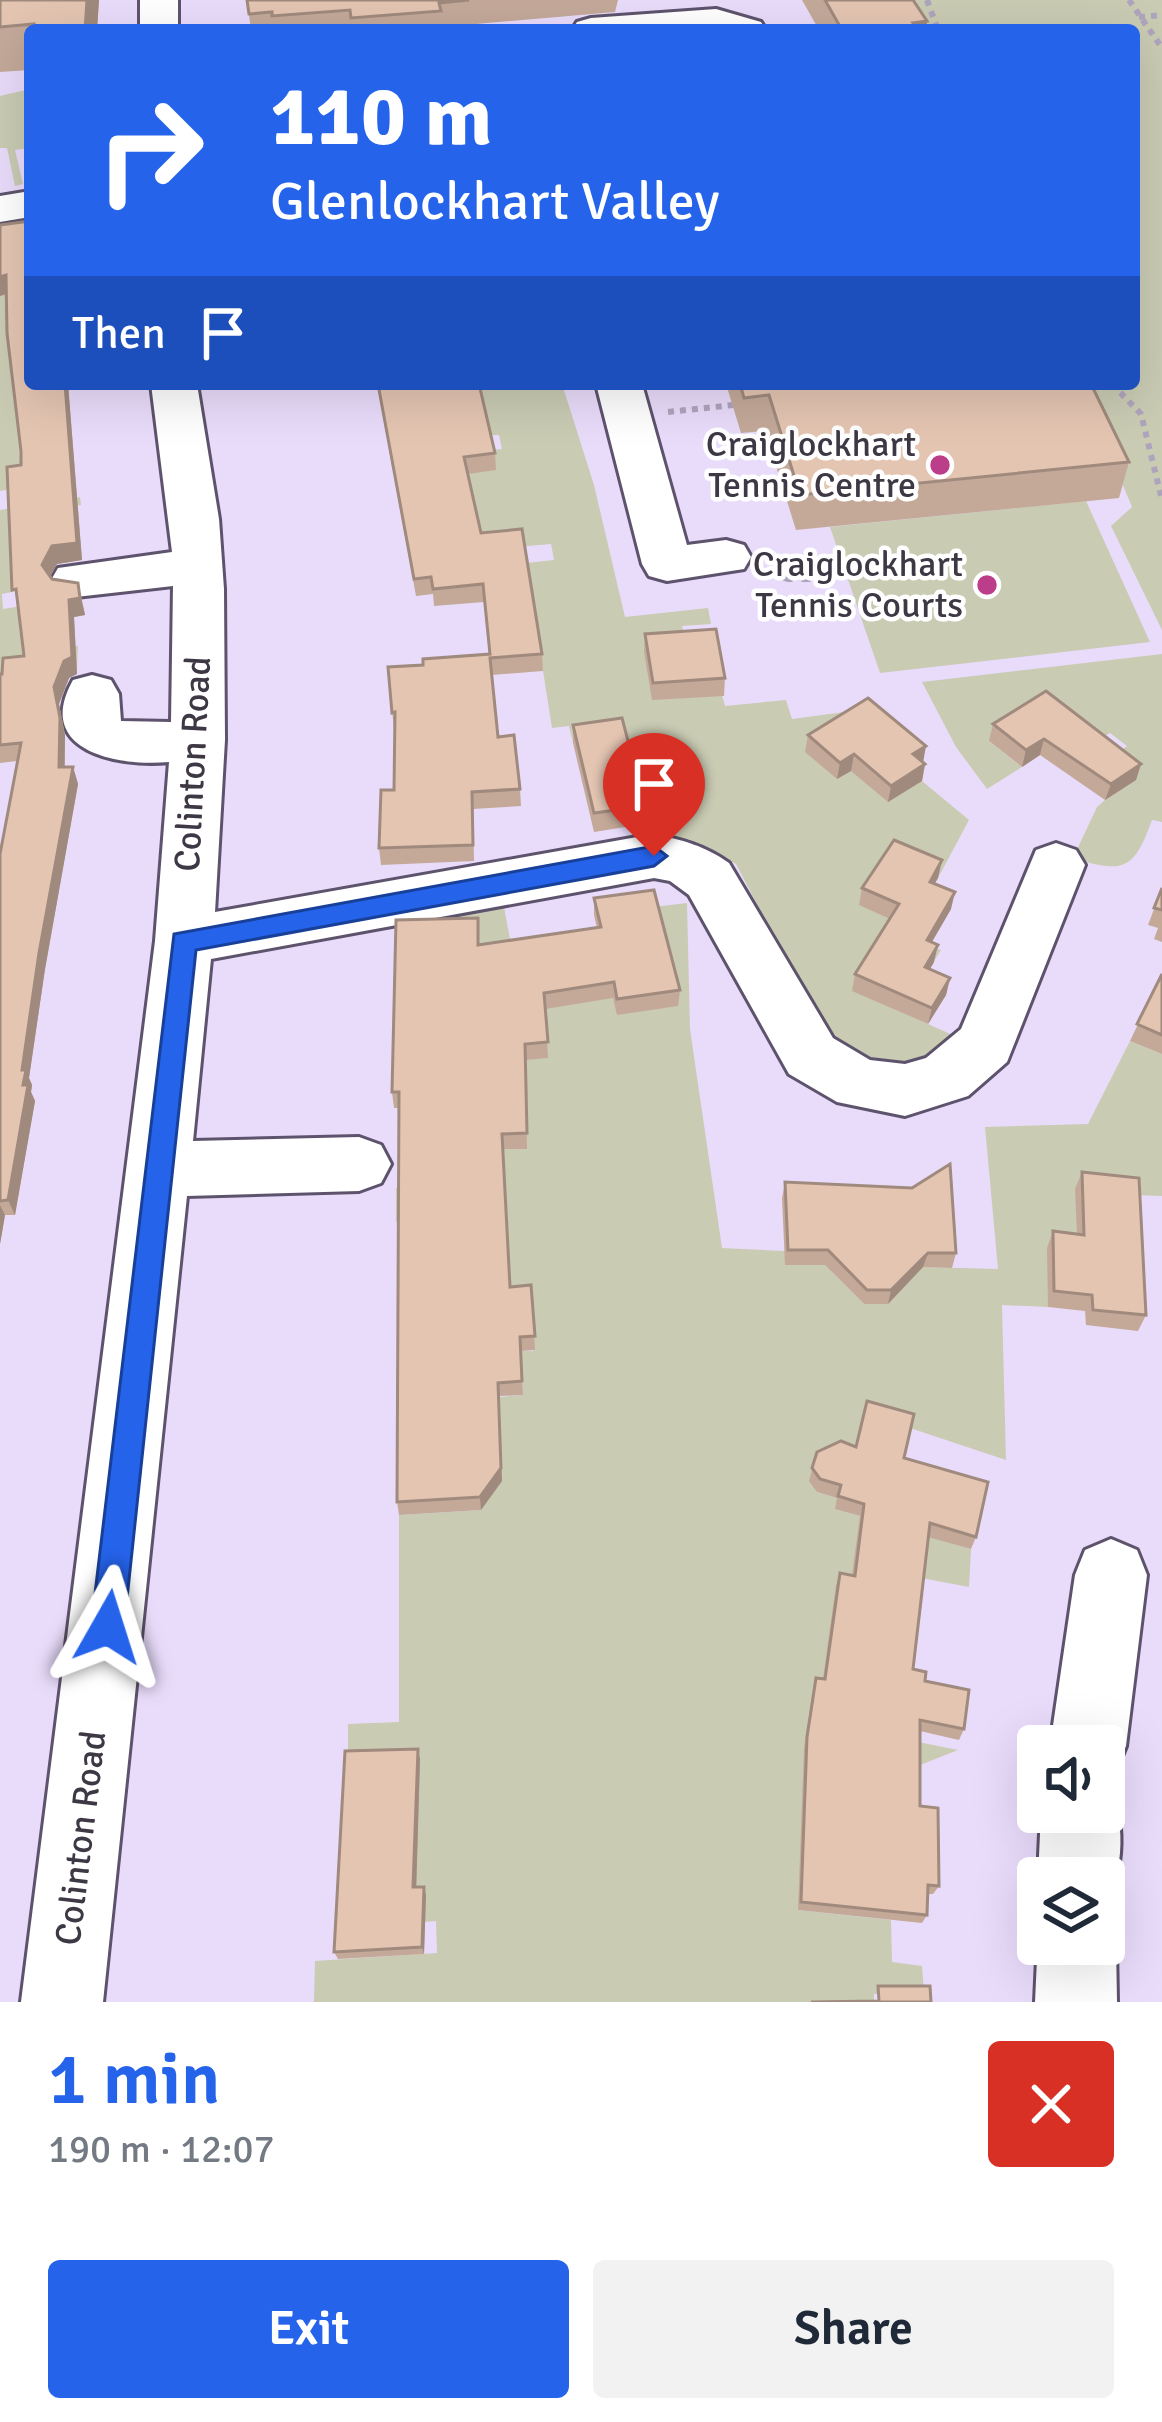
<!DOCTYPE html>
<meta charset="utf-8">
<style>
:root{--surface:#fff;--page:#f2f2f3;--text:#1f2937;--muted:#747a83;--accent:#2563eb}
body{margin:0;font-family:Signika,sans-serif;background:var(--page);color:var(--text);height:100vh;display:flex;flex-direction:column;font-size:45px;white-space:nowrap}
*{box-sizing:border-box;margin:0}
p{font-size:39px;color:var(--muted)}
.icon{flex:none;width:66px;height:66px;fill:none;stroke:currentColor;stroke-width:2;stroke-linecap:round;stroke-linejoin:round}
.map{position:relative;height:2002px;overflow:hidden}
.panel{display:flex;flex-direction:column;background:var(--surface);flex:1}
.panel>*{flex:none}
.banner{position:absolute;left:24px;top:24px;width:1116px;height:366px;border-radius:12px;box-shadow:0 12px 48px #0002;background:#2563eb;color:#fff;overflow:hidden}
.buttons{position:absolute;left:1017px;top:1725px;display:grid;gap:24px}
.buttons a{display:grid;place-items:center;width:108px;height:108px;border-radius:12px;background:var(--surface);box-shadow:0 12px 48px #0002;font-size:60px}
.pin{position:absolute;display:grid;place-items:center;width:102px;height:102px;color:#fff;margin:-123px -51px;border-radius:50% 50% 50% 0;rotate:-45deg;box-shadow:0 0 12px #0007}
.pin .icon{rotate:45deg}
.me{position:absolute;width:132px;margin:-66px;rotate:6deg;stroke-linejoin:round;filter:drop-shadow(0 0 9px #0008)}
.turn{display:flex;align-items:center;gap:42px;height:252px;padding:0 48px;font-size:54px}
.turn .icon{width:156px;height:156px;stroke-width:2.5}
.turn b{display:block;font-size:84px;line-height:102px}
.then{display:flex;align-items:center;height:114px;padding:0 48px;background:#0003;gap:24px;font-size:45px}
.round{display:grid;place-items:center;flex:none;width:126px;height:126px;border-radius:12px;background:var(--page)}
.overview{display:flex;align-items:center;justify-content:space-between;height:204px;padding:0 48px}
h1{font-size:72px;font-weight:600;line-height:90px;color:var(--accent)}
.cta{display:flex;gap:24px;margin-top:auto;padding:24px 48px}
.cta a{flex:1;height:138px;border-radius:12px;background:var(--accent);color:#fff;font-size:48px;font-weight:600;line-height:138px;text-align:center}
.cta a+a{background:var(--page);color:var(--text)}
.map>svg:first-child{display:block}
.green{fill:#c9cbb3}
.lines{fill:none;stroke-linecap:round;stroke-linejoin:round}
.minor-casing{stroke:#5e536d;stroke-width:6}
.path-far1{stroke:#afa4bd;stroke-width:6;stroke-dasharray:6 6;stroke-linecap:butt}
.path{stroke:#afa4bd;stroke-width:8;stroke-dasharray:9 9;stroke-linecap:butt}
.minor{fill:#fff;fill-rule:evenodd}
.wall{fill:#c4a999}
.shaded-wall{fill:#a08a7d}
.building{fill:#e4c5b2;stroke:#a08a7d;stroke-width:3}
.route{fill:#2563eb;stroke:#184099;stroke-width:3}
.poi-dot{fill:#bc3d8a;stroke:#fff;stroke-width:4.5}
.labels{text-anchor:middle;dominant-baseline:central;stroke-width:9;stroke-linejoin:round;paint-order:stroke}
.poi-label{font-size:36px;fill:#3e3845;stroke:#fff;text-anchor:end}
.street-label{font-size:36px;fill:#3e3845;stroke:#fff}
</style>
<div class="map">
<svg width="1162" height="2002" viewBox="0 0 1162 2002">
<rect width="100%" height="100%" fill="#e9dcfb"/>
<g class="green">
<path d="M886,0H1162V630L1111,526L1132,507L1082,388L1083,384H1134V30H914Z"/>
<path d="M30,89V148L15,150L23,184L15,186L7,148H0V96Z"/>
<path d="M30,218L25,455L13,489L0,491V259L15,240V219Z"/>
<path d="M476,384H562L594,485L625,617L708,608L711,624L682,626C688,659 719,675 725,706L786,700L792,719L859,710L837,779L851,771L922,781L969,820L938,878L860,905L934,938L930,946L941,950L934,961L902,948L852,990L957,1037C909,1077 868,1070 822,1029L736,864L688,839L647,837L644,824L658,821L651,798L637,799L573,743L569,726L552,728L526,563L554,560L551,544L482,550L465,474L491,450L502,449L499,435H487Z"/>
<path d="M80,497L81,505L46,510L17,572L82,564L83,575L26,582V589L2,594L3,609L22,606L55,650L78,646L77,669L9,675L0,691V510Z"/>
<path d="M1086,501L1150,642L880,673L830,527Z"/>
<path d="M1162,654V822L1152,820C1134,870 1124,874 1073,858L1097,807L1105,800L1109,759L1127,746L1110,733L1090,745L990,742L1022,767L987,789L956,747L922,682Z"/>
<path d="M687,903L690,1029L722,1248L785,1251L786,1265H825L864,1304L923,1267L998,1269L985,1127L1088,1124L1130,1041L1162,1054V1196L1131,1195L1077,1251L1048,1307L1002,1305L1006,1460L910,1428L852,1460L817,1492L837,1498L836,1509L971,1549L969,1587L863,1567L822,1690L813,1689L808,1720L958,1750L915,1767L798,1910L891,1920L892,1962L922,1966L924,1993L874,1994V2002H314L315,1961L437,1953L436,1921L425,1922L348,1760V1724L399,1722V1515L481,1510L502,1480L499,1397L523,1395L521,1351H534L511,1301L506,1216L396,1222V1188L434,1186L494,1062L547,1058L396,928L504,907L519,987L613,998L618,1015L653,907Z"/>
</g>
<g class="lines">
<g class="minor-casing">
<g id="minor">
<rect x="140" y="0" width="38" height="30"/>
<path d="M716,9L761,22L766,30H572L577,22L591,18Z"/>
<path d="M30,191V217L0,222V196Z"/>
<path d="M151,384H197L219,519L224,589L225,740L215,912L654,834C683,840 705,846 729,863L833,1038L870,1060L905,1064L926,1058L961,1029L1036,850L1056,843L1076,850L1085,865L1007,1062L968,1096L905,1116L837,1102L789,1074L689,895L670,881L654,878L211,959L193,1141L359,1137L381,1145L391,1164L381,1183L359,1191L187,1196L103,2002H21L155,941L169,762C118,767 33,751 73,680L92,675L111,680L119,694L121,721L171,722L173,586L76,597L58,592L51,580L58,568L172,552Z"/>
<path d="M596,384H642L687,545L726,540L744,545L751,557L744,569L667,581L649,576L642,564Z"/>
<path d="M1111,1539L1137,1550L1147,1575L1126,1746L1115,1773L1104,1778V1746H1050L1075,1575L1085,1550Z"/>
<path d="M1104,1783C1128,1813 1124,1875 1104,1907V1878H1038L1041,1812H1104Z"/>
<path d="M1105,1915L1116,1944L1117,2002H1035L1038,1938V1944H1104Z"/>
</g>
</g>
<g class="path-far1">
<path d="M927,0L938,30"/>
<path d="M1129,0L1162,48"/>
<path d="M1139,17L1162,15"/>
<path d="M1112,384L1141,414L1162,500"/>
<path d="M668,412L733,405"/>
</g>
<path class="path" d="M767,570L788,578H813"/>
<use href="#minor" class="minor"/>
</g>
<g class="wall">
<path d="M0,0H99L97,30H30V70L0,72Z"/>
<path d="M247,0H618L615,12L442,27V30H251Z"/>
<path d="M802,0H913L927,21L926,30H819Z"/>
<path d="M0,225L30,384H68L82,560L57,564L50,577L52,579L78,583L85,615L74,617L77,674L69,678L59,704L65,735V767H73L78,784L45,969L29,1078L32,1085L31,1092L35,1101L25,1157L15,1215H5L0,1244V854L17,761L0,763V674L24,656L17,607L21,451Z"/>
<path d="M377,384H479L495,453L496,470L468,474L481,533L542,654L543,671L492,675L498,737L520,789L521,806L473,809L474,861L381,865L379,848L394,790L395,730H394L388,667L423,665L489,654L484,602L434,606L433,594L416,596Z"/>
<path d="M726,384H1091L1129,462L1119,498L796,530L765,431L741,433Z"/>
<path d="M645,634L725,678L724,696L652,700L644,652Z"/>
<path d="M993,724L1141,764L1136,780L1105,800L1040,755L1022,767L989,741Z"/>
<path d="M573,725L645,806L644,824L594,832L573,743Z"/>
<path d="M808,735L923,762L925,764L922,781L888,802L851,771L837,779L805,752Z"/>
<path d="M938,878L934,884L951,909L932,942L934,962L930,969L950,978L946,995L928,1024L852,991L855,974L890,919L859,905L862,888Z"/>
<path d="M1162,888V942L1154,939L1158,928L1148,925Z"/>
<path d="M594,898L680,990L678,1006L617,1015L613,998L545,1009L548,1058L526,1060L527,1149H503L510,1287L531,1285L535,1350L521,1351L523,1395L499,1396L502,1481L481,1510L399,1515L397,1502L399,1108H394L392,1092L479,944L597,928L594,915Z"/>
<path d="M1162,974V1054L1130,1041Z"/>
<path d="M1082,1172L1146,1315L1138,1331L1086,1325L1085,1311L1048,1307L1047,1248L1053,1231L1077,1234L1075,1189Z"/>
<path d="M785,1182L956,1253L952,1268L923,1267L888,1304H864L825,1265H785L782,1198Z"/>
<path d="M856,1447L904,1458L976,1537L971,1549L928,1537L913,1669L925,1681L964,1729L959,1740L920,1731V1806L939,1886L933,1894H928L927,1915L922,1923L798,1910L804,1748L813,1689L816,1678L823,1679L836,1585L840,1573L852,1575L860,1516L835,1509L837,1498L817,1492L809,1481L817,1452Z"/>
<path d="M420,1759L416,1887L426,1895L424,1954L338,1959L334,1952Z"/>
</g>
<g class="shaded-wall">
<path d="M87,0H99L97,30H85Z"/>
<path d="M927,21L926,30H912L913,23Z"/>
<path d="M6,275L10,293L0,296V277Z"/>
<path d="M65,384H68L82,560L57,564L47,582L42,565Z"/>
<path d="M78,583L85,615L74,617L77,674L69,678L59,704L65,735L64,784L59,767L54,687L64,661L69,600Z"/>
<path d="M1044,739L1040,755L1022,767L1026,750Z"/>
<path d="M926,746L923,763L913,754Z"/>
<path d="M854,754L851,771L837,779L840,763Z"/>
<path d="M925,764L922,781L888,802L891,786Z"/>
<path d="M1141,764L1136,780L1105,800L1111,784Z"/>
<path d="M73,767L78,784L45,969L29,1078L32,1085L31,1092L35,1101L15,1215L8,1200L23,1085L22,1070L39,953Z"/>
<path d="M942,860L938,878L926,899L930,882Z"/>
<path d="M955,892L951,909L923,957L927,940Z"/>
<path d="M938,945L934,962L921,984L925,967Z"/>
<path d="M950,978L946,995L928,1024L932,1008Z"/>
<path d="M0,1205L5,1215L0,1244Z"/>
<path d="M928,1253L923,1267L888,1304L891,1290Z"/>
<path d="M498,1383L502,1481L481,1510L480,1497Z"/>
<path d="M418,1749L420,1759L416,1895L413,1887Z"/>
<path d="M424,1887L426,1895L424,1954L422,1947Z"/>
</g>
<g class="building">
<path d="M0,0H87L85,30H34V24L0,27Z"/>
<path d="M247,0H469L439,3L441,11L351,18L350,10L272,16V12L249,14Z"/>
<path d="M825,0H913L927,21L913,23L918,30H842Z"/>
<path d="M30,221V384H65L77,543L52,546L42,565L52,579L78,583L80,598L69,600L72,657L64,661L54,687L60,718L59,767H73L39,953L22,1070H26L23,1085H28L8,1200L0,1201V854L21,743L0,745V674H2L3,658L24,656L16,589L12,590L7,467L21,465V451L7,333L6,275L0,277V225Z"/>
<path d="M378,384H479L495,453L464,457L481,533L522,529L542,654L490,658L498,737L514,735L520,789L472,792L473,845L379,848L381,790H394L395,712L392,713L388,667L423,665V659L490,654L483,584L433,589L431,577L414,579Z"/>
<path d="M740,384H1091L1129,462L800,495L769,395L744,398Z"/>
<path d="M716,629L725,678L653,683L645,634Z"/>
<path d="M1046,691L1141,764L1111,784L1044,739L1026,750L993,724Z"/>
<path d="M868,698L926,746L913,754L925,764L891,786L854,754L840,763L808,735Z"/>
<path d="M622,718L645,806L594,813L573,725Z"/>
<path d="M894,840L942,860L930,882L955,892L927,940L938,945L925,967L950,978L932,1008L855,974L899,904L862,888Z"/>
<path d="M1162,888V910L1154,908Z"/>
<path d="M654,890L680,990L617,999L614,982L544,993L548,1042L525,1044L527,1133L502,1134L510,1287L531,1285L535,1336L520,1337L522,1381L498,1383L501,1468L480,1497L397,1502L399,1092H392L396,920L478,918V945L601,927L594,898Z"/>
<path d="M1162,974V1035L1137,1024Z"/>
<path d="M950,1164L956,1253H928L891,1290H867L828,1250H788L785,1182L912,1188Z"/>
<path d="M1082,1172L1139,1178L1146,1315L1093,1310L1092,1295L1054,1291L1053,1231L1084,1235Z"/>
<path d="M867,1401L914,1414L904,1458L988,1482L976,1537L930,1523L913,1669L926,1672L925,1681L969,1690L964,1729L920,1720V1806L938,1808L939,1886L928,1885L927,1915L801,1902L807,1737L816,1678L825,1679L840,1573L855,1576L864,1504L838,1496L841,1485L820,1479L812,1468L817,1452L841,1441L856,1447Z"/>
<path d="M418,1749L413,1887H424L422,1947L334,1952L345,1751Z"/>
<path d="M878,1986H930L931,2002H811L879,2001Z"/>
</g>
<path class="route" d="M654,846L667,856L654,866L196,950L124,1627L120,1639L108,1644L96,1639L91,1627L174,934Z"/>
<g class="poi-dot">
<circle cx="940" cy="465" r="12"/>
<circle cx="987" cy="585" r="12"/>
</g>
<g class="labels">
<g class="poi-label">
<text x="916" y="444">Craiglockhart<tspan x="916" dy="41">Tennis Centre</tspan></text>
<text x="963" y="564">Craiglockhart<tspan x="963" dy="41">Tennis Courts</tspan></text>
</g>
<g class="street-label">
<text transform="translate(193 764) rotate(-87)">Colinton Road</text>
<text transform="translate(81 1838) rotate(-83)">Colinton Road</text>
</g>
</g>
</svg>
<div class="buttons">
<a><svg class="icon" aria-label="sound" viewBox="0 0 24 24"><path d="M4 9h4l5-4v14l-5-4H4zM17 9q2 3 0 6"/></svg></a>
<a><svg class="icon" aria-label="layers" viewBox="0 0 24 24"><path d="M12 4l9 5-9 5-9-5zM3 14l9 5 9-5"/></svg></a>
</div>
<div class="pin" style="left:654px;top:856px;background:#d93025"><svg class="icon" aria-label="arrive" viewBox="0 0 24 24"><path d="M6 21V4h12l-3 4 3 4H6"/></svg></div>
<svg class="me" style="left:108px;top:1627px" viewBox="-20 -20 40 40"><path d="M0-17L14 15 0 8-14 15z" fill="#2563eb" stroke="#fff" stroke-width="4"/></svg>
<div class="banner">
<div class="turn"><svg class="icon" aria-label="right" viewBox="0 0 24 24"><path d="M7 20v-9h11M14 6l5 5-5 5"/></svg><div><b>110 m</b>Glenlockhart Valley</div></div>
<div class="then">Then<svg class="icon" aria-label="arrive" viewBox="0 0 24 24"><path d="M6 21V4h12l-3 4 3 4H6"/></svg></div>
</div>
</div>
<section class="panel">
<div class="overview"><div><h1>1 min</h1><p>190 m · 12:07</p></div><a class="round" style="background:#d93025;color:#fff"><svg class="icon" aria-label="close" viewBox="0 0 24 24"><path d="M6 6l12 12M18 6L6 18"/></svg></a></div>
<div class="cta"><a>Exit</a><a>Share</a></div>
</section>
